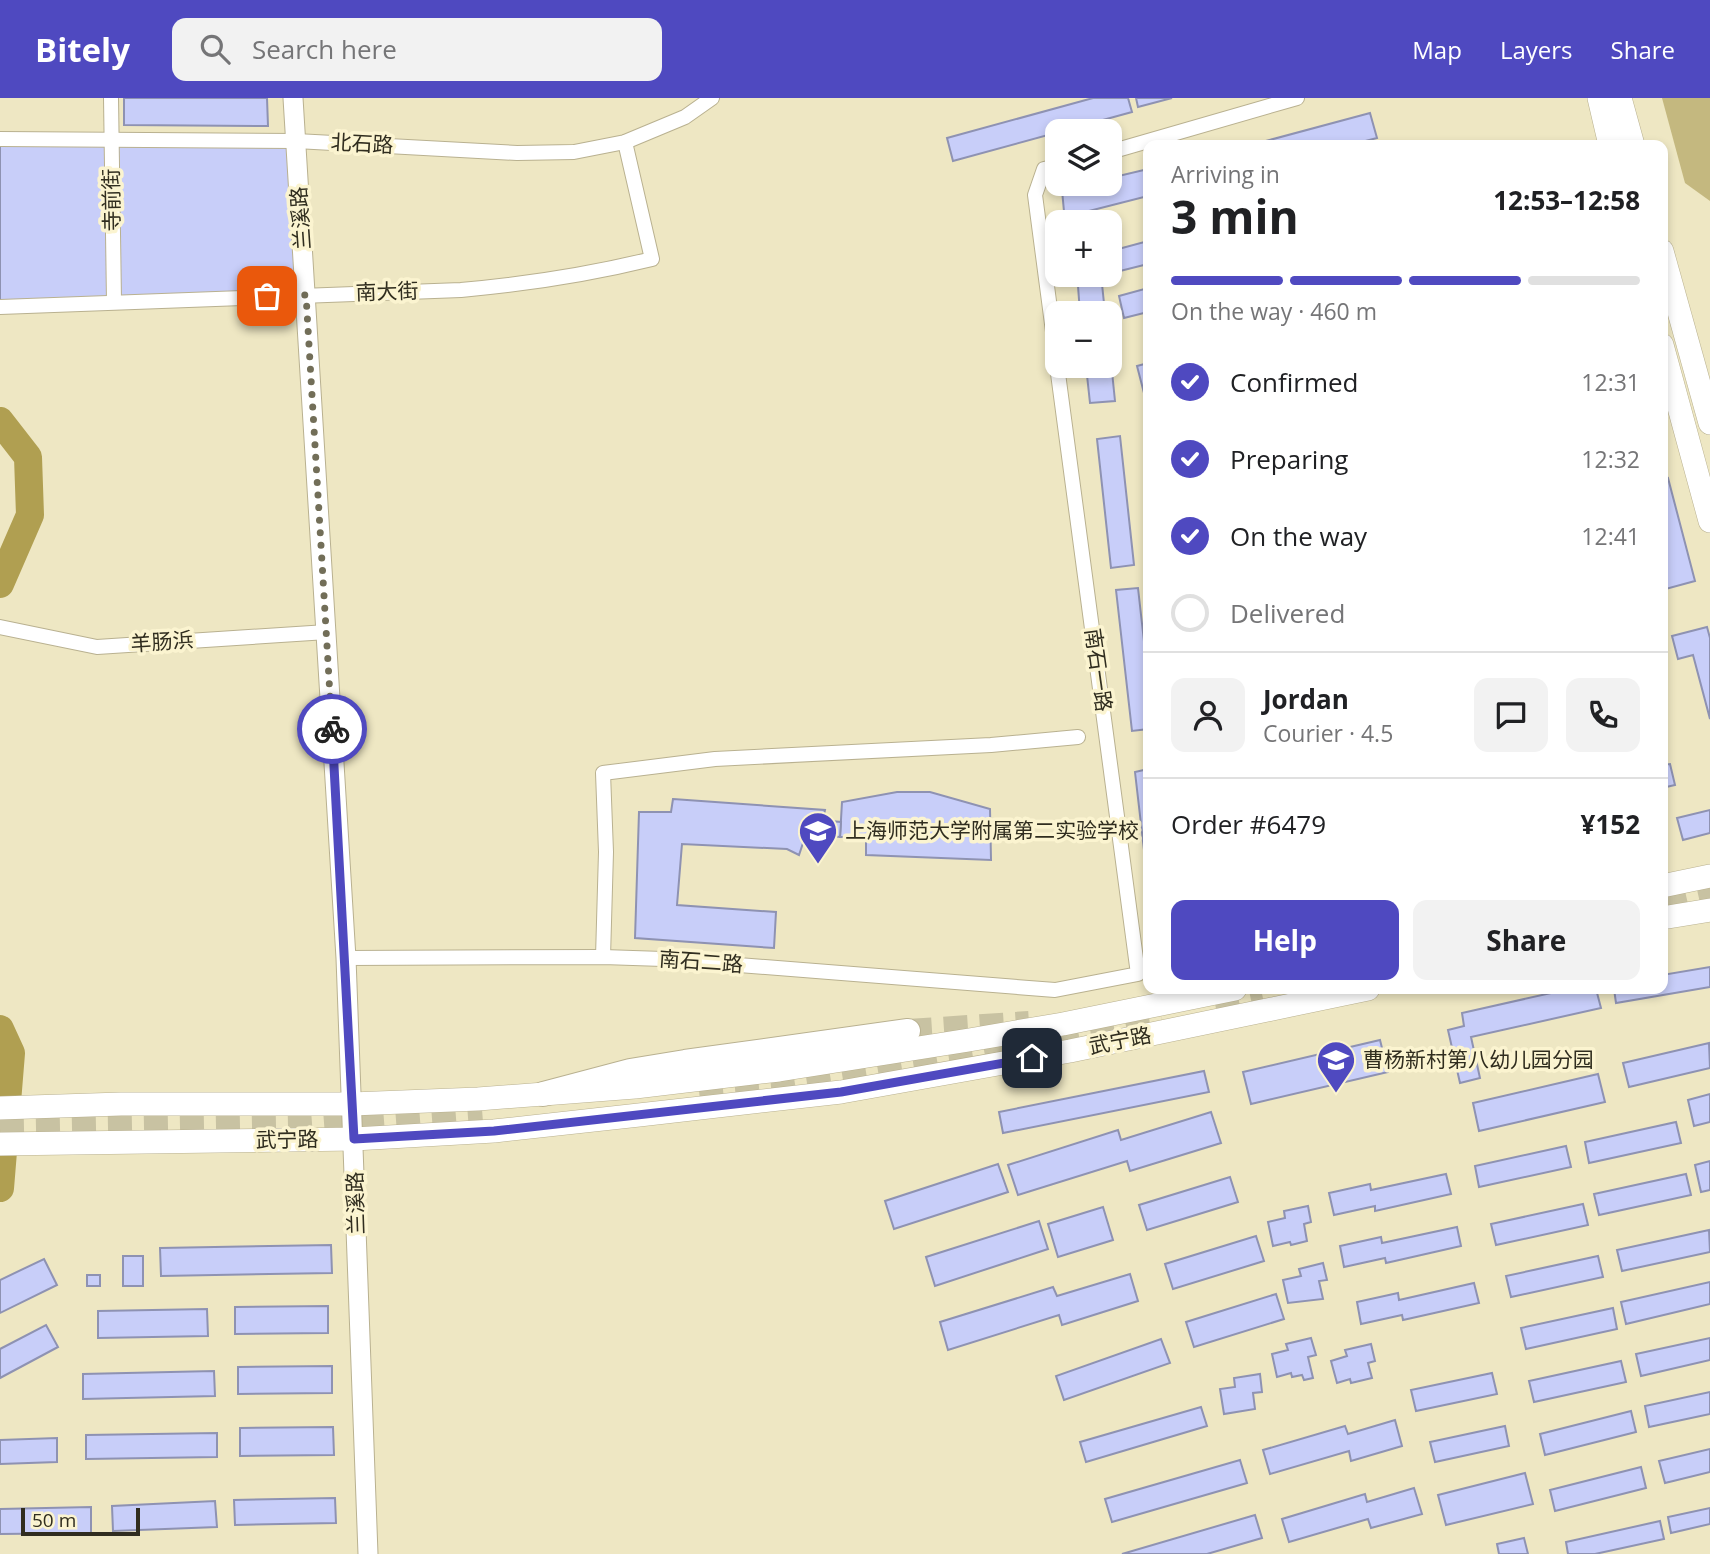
<!DOCTYPE html>
<html lang="en">
<head>
<meta charset="utf-8">
<style>
	body { margin:0; font-family:"Open Sans","Noto Sans SC",sans-serif; background:#f2f2f2; color:#202124; height:100vh; display:flex; flex-direction:column; font-size:26px; white-space:nowrap }
	* { box-sizing:border-box; margin:0 }
	p { font-size:23px; color:#757577 }
	.icon { flex:none; width:38px; height:38px; fill:none; stroke:currentColor; stroke-width:2; stroke-linecap:round; stroke-linejoin:round }
	.map { position:relative; flex:1; overflow:hidden }
	.drawer { position:absolute; left:1143px; top:42px; width:525px; height:854px; display:flex; flex-direction:column; background:#fff; border-radius:14px; box-shadow:0 4px 10px #0003 }
	.drawer>* { flex:none }
	.buttons { position:absolute; left:1045px; top:21px; display:grid; gap:14px }
	.buttons a { display:grid; place-items:center; width:77px; height:77px; border-radius:14px; background:#fff; box-shadow:0 4px 10px #0003; font-size:35px }
	.scale { position:absolute; left:21px; bottom:18px; width:119px; box-sizing:border-box; padding-left:7px; border:4px solid #302d1f; border-top:0; font-size:19px; line-height:24px; white-space:nowrap; color:#302d1f; -webkit-text-stroke:5px #fbf4d0; paint-order:stroke }
	.pin { position:absolute; display:grid; place-items:center; width:60px; height:60px; color:#fff; margin:-30px; border-radius:14px; box-shadow:0 4px 10px #0006 }
	.courier { position:absolute; display:grid; place-items:center; width:70px; height:70px; margin:-35px; border:5px solid #4f49c0; border-radius:50%; background:#fff; color:#222; box-shadow:0 2px 9px #0007 }
	.head em { font-style:normal; font-weight:700 }
	.head div { display:flex; flex-direction:column-reverse }
	.head { display:flex; align-items:center; justify-content:space-between; height:119px; padding:0 28px }
	h1 { font-size:46px; font-weight:700; line-height:52px }
	.bar { display:grid; grid-template-columns:repeat(4,1fr); gap:10px 7px; align-content:center; height:84px; padding:0 28px }
	.bar i { height:9px; border-radius:5px; background:#e0e0e0 }
	.bar .selected { background:#4f49c0 }
	.bar p { grid-column:span 4 }
	.line { display:flex; align-items:center; gap:18px; padding:0 28px; border-top:2px solid #e0e0e0 }
	.line div { flex:1 }
	.round { display:grid; place-items:center; flex:none; width:74px; height:74px; border-radius:14px; background:#f2f2f2 }
	ol { padding:0 28px; list-style:none }
	li { display:flex; align-items:center; gap:21px; height:77px }
	li p { margin-inline-start:auto }
	li .icon { padding:7px; border-radius:50%; background:#4f49c0; color:#fff; stroke-width:4 }
	li:last-child { color:#757577 }
	li i { width:38px; height:38px; border:4px solid #e0e0e0; border-radius:50% }
	.cta { display:flex; gap:14px; margin-top:auto; padding:14px 28px }
	.cta a { flex:1; height:80px; border-radius:14px; background:#4f49c0; color:#fff; font-size:28px; font-weight:700; line-height:80px; text-align:center }
	.cta a+a { background:#f2f2f2; color:#202124 }
	header { display:flex; align-items:center; gap:42px; box-sizing:border-box; height:98px; padding:0 35px; background:#4f49c0; color:#fff }
	header strong { font-size:33px }
	nav { display:flex; gap:38px; margin-inline-start:auto; font-size:24px }
	.search { width:490px; height:63px; background:#f2f2f2; display:flex; align-items:center; gap:18px; box-sizing:border-box; padding:0 24px; border-radius:14px; color:#757577; font-size:26px }
	.map>svg:first-child { display:block }
	.green { fill:#c4b87f }
	.lines { fill:none; stroke-linecap:round; stroke-linejoin:round }
	.river { stroke:#b09f51; stroke-width:28 }
	.building { fill:#c8cef9; stroke:#8e92b2; stroke-width:2 }
	.trunk-tunnel { stroke:#c8c2a2; stroke-width:24; stroke-dasharray:24 12; stroke-linecap:butt }
	.minor-casing { stroke:#b9b190; stroke-width:16 }
	.tertiary-casing { stroke:#b9b190; stroke-width:21 }
	.primary-casing { stroke:#b9b190; stroke-width:24 }
	.trunk-casing { stroke:#b9b190; stroke-width:26 }
	.minor { stroke:#fff; stroke-width:14 }
	.tertiary { stroke:#fff; stroke-width:19 }
	.primary { stroke:#fff; stroke-width:23 }
	.trunk { stroke:#fff; stroke-width:24 }
	.done { stroke:#726e58; stroke-width:7; stroke-dasharray:0 12.6 }
	.route { stroke:#4f49c0; stroke-width:9 }
	.labels { text-anchor:middle; stroke-width:7; stroke-linejoin:round; paint-order:stroke }
	.street-label { font-size:21px; fill:#302d1f; stroke:#fbf4d0 }
	.poi-label { font-size:21px; fill:#302d1f; stroke:#fbf4d0; text-anchor:start }
</style>
</head>
<body>
<header>
<strong>Bitely</strong>
<div class="search"><svg class="icon" aria-label="search" viewBox="0 0 24 24"><circle cx="10" cy="10" r="6"/><path d="M15 15l6 6"/></svg>Search here</div>
<nav><a>Map</a><a>Layers</a><a>Share</a></nav>
</header>
<div class="map">
<svg width="1710" height="1456" viewBox="0 0 1710 1456">
	<rect width="100%" height="100%" fill="#eee7c3"/>
	<path class="green" d="M1662 0H1710V103L1685 85Z"/>
	<g class="lines">
		<g class="river">
			<path d="M0 323 28 359 30 417 0 486"/>
			<path d="M0 931 11 955 0 1090"/>
		</g>
	</g>
	<g class="building">
		<path d="M124 0H267L268 28 124 27Z"/>
		<path d="M1093 0H1128L1132 14 953 63 947 40Z"/>
		<path d="M1136 0H1172L1138 9Z"/>
		<path d="M1370 15 1377 40 1350 47H1251Z"/>
		<path d="M0 41 112 42 114 203 0 209Z"/>
		<path d="M112 42 296 43 306 196 114 203Z"/>
		<path d="M1148 71V98L1085 114 1087 124H1065L1062 92 1088 86H1110V80Z"/>
		<path d="M1148 143V166L1116 174 1111 153Z"/>
		<path d="M1102 186 1105 215H1080L1078 188Z"/>
		<path d="M1148 190V214L1124 220 1119 198Z"/>
		<path d="M1110 254 1115 303 1090 305 1086 268H1110Z"/>
		<path d="M1148 265V294L1144 295 1137 268Z"/>
		<path d="M1120 338 1134 467 1111 470 1097 341Z"/>
		<path d="M1668 380 1695 483 1662 492V467L1666 466 1662 453V381Z"/>
		<path d="M1138 490 1148 579V631L1132 633 1116 492Z"/>
		<path d="M1707 529 1710 540V621L1693 557 1678 561 1672 538Z"/>
		<path d="M1670 666 1675 687 1662 690V667Z"/>
		<path d="M1148 671V778H1147L1135 674Z"/>
		<path d="M897 694H930L990 711 991 762 866 757V739H840L842 704Z"/>
		<path d="M673 701 825 712 823 722 807 721 806 736 799 757 787 751 682 746 677 807 776 814 774 850 635 840 639 714H671Z"/>
		<path d="M1710 712V735L1683 742 1677 720Z"/>
		<path d="M807 721 841 724 840 739 806 736Z"/>
		<path d="M1710 869V889L1616 905 1614 891H1662V877Z"/>
		<path d="M1569 891H1596L1601 910 1471 939 1480 980 1460 985 1448 932 1464 928 1462 915Z"/>
		<path d="M1380 942 1388 974 1251 1006 1243 974Z"/>
		<path d="M1709 945 1710 970 1629 989 1623 965Z"/>
		<path d="M1204 973 1209 994 1003 1035 999 1014Z"/>
		<path d="M1598 976 1605 1004 1479 1033 1473 1005Z"/>
		<path d="M1710 996V1024L1694 1028 1688 1002Z"/>
		<path d="M1211 1014 1221 1045 1130 1073 1127 1063 1018 1097 1008 1067 1118 1032 1121 1042Z"/>
		<path d="M1676 1024 1681 1045 1589 1065 1585 1044Z"/>
		<path d="M1566 1048 1571 1069 1479 1089 1475 1068Z"/>
		<path d="M1710 1063V1092L1701 1094 1695 1067Z"/>
		<path d="M998 1066 1008 1094 894 1131 885 1103Z"/>
		<path d="M1446 1076 1451 1096 1375 1113V1108L1334 1117 1329 1095 1370 1086 1371 1092Z"/>
		<path d="M1686 1076 1691 1097 1599 1117 1594 1096Z"/>
		<path d="M1230 1079 1238 1104 1147 1132 1139 1107Z"/>
		<path d="M1583 1106 1588 1127 1496 1147 1491 1126Z"/>
		<path d="M1308 1108 1311 1124 1304 1126 1307 1143 1291 1147 1290 1144 1273 1148 1268 1124 1285 1120 1284 1113Z"/>
		<path d="M1103 1109 1113 1142 1058 1159 1048 1126Z"/>
		<path d="M1039 1123 1048 1151 935 1188 926 1159Z"/>
		<path d="M1457 1129 1461 1148 1386 1165 1385 1160 1344 1169 1340 1148 1381 1139 1382 1145Z"/>
		<path d="M1709 1132 1710 1154 1622 1173 1617 1152Z"/>
		<path d="M1256 1138 1264 1163 1173 1191 1165 1166Z"/>
		<path d="M331 1147 332 1175 161 1178 160 1150Z"/>
		<rect x="123" y="1158" width="20" height="30"/>
		<path d="M1598 1158 1603 1179 1511 1199 1506 1178Z"/>
		<path d="M44 1161 57 1187 0 1215V1182Z"/>
		<path d="M1323 1165 1327 1182 1319 1183 1323 1201 1288 1205 1283 1182 1301 1178 1299 1171Z"/>
		<path d="M1130 1176 1138 1203 1062 1227 1059 1217 948 1252 940 1224 1053 1189 1057 1198Z"/>
		<rect x="87" y="1177" width="13" height="11"/>
		<path d="M1710 1184V1206L1626 1226 1621 1204Z"/>
		<path d="M1474 1185 1479 1205 1403 1222 1402 1217 1361 1226 1357 1204 1398 1195 1399 1202Z"/>
		<path d="M1276 1196 1284 1221 1194 1249 1186 1224Z"/>
		<path d="M328 1208V1235L235 1236V1209Z"/>
		<path d="M1613 1210 1617 1231 1526 1251 1521 1230Z"/>
		<path d="M207 1211 208 1238 98 1240V1213Z"/>
		<path d="M46 1227 58 1249 0 1280V1251Z"/>
		<path d="M1311 1240 1316 1257 1308 1259 1313 1280 1304 1282 1302 1277 1292 1279 1291 1275 1277 1279 1272 1256 1288 1252 1286 1246Z"/>
		<path d="M1710 1240V1262L1641 1278 1636 1256Z"/>
		<path d="M1161 1241 1170 1265 1064 1302 1056 1278Z"/>
		<path d="M1371 1246 1375 1263 1368 1265 1372 1280 1351 1285 1350 1281 1337 1285 1331 1263 1347 1258 1345 1252Z"/>
		<path d="M1621 1263 1626 1284 1534 1304 1529 1283Z"/>
		<path d="M332 1268V1295L238 1296V1269Z"/>
		<path d="M214 1273 215 1298 83 1301V1276Z"/>
		<path d="M1492 1275 1497 1296 1416 1313 1411 1292Z"/>
		<path d="M1260 1276 1262 1294 1253 1295 1255 1311 1224 1316 1220 1291 1235 1289 1234 1280Z"/>
		<path d="M1710 1294V1316L1649 1329 1645 1308Z"/>
		<path d="M1201 1309 1207 1328 1086 1364 1080 1344Z"/>
		<path d="M1631 1313 1636 1334 1545 1357 1540 1336Z"/>
		<path d="M1395 1322 1402 1348 1351 1363 1349 1353 1270 1376 1263 1352 1345 1328 1348 1336Z"/>
		<path d="M1505 1328 1509 1348 1435 1364 1430 1344Z"/>
		<path d="M333 1329 334 1357 240 1358V1330Z"/>
		<path d="M217 1335V1359L86 1361V1337Z"/>
		<path d="M57 1340V1364L0 1366V1342Z"/>
		<path d="M1710 1351V1374L1665 1385 1659 1363Z"/>
		<path d="M1240 1362 1247 1385 1112 1424 1105 1401Z"/>
		<path d="M1641 1369 1646 1390 1555 1413 1550 1392Z"/>
		<path d="M1525 1375 1533 1406 1446 1427 1438 1397Z"/>
		<path d="M1414 1390 1422 1416 1371 1430 1368 1421 1289 1444 1282 1421 1365 1396 1367 1404Z"/>
		<path d="M335 1400 336 1425 235 1427 234 1402Z"/>
		<path d="M215 1403 217 1429 113 1433 112 1408Z"/>
		<path d="M91 1409V1435L0 1436V1411Z"/>
		<path d="M1710 1410V1426L1671 1435 1668 1419Z"/>
		<path d="M1255 1417 1262 1440 1207 1456H1122Z"/>
		<path d="M1660 1423 1664 1441 1595 1456H1568L1566 1444Z"/>
		<path d="M1524 1440 1528 1456H1499L1497 1446Z"/>
	</g>
	<g class="lines">
		<g class="trunk-tunnel">
			<path d="M1662 800 1710 789"/>
			<path d="M1214 901 1261 891"/>
			<path d="M908 933 1029 925"/>
			<path d="M699 992 793 984 1162 924"/>
			<path d="M0 1031 296 1025 482 1011"/>
		</g>
		<g class="minor-casing">
			<g id="minor">
				<path d="M111 0 114 203"/>
				<path d="M0 41 296 43 517 55 574 54 625 44 685 19 712 0"/>
				<path d="M1110 54 1297 0"/>
				<path d="M1057 68 1044 71 1035 97 1057 264"/>
				<path d="M0 209 461 192C528 186 587 177 652 161L625 44"/>
				<path d="M0 529 97 549 327 534"/>
				<path d="M603 859 606 754 603 675 715 661 991 647 1078 639"/>
				<path d="M346 860 603 859 663 861 1055 892 1138 876 1057 268"/>
			</g>
		</g>
		<g class="tertiary-casing">
			<path id="tertiary" d="M293 0 346 860 368 1456"/>
		</g>
		<g class="primary-casing">
			<g id="primary">
				<path d="M1599 0 1610 47"/>
				<path d="M1620 0 1633 47"/>
				<path d="M1662 153 1710 325"/>
				<path d="M1662 247 1710 423"/>
				<path d="M1662 788 1710 778"/>
				<path d="M1662 820 1710 812"/>
				<path d="M0 1010 121 1006H352L478 1001 635 989 779 972 969 942 1063 926 1235 891"/>
				<path d="M0 1046 354 1041 494 1033 639 1017 841 994 1070 953 1368 891"/>
			</g>
		</g>
		<g class="trunk-casing">
			<path id="trunk" d="M543 996 630 973 685 964 908 933"/>
		</g>
		<use href="#minor" class="minor"/>
		<use href="#tertiary" class="tertiary"/>
		<use href="#primary" class="primary"/>
		<use href="#trunk" class="trunk"/>
	</g>
	<g class="lines">
		<path class="done" d="M267 198 306 197 332 631"/>
		<path class="route" d="M332 631 354 1041 494 1033 841 994 1032 960"/>
	</g>
	<defs>
		<g id="school-pin" transform="scale(2.0125)"><path d="M0 17L-7.5 6A9.5 9.5 0 1 1 7.5 6Z" fill="#4f49c0" stroke="#fbf4d0"/><path d="M0-5L7-2L0 1L-7-2ZM-4 1L0 2.5L4 1V4Q0 6-4 4Z" fill="#fff"/></g>
	</defs>
	<g fill-rule="evenodd">
		<use href="#school-pin" x="818" y="733"/>
		<use href="#school-pin" x="1336" y="962"/>
	</g>
	<g class="labels">
		<g class="street-label">
			<text transform="translate(362 46) rotate(3)" y="7">北石路</text>
			<text transform="translate(112 102) rotate(-91)" y="7">寺前街</text>
			<text transform="translate(301 120) rotate(-94)" y="7">兰溪路</text>
			<text transform="translate(387 194) rotate(-2)" y="7">南大街</text>
			<text transform="translate(162 544) rotate(-4)" y="7">羊肠浜</text>
			<text transform="translate(1098 572) rotate(82)" y="7">南石一路</text>
			<text transform="translate(701 864) rotate(4)" y="7">南石二路</text>
			<text transform="translate(1120 943) rotate(-11)" y="7">武宁路</text>
			<text transform="translate(287 1042) rotate(-1)" y="7">武宁路</text>
			<text transform="translate(356 1105) rotate(-92)" y="7">兰溪路</text>
		</g>
		<g class="poi-label">
			<text x="845" y="740">上海师范大学附属第二实验学校</text>
			<text x="1363" y="969">曹杨新村第八幼儿园分园</text>
		</g>
	</g>
</svg>
<div class="buttons">
<a><svg class="icon" aria-label="layers" viewBox="0 0 24 24"><path d="M12 4l9 5-9 5-9-5zM3 14l9 5 9-5"/></svg></a>
<a>+</a>
<a>−</a>
</div>
<div class="scale">50 m</div>
<div class="pin" style="left:267px;top:198px;background:#ea580c"><svg class="icon" aria-label="bag" viewBox="0 0 24 24"><path d="M5 8h14l-1 12H6zM9 8a3 3 0 0 1 6 0"/></svg></div>
<div class="pin" style="left:1032px;top:960px;background:#1f2937"><svg class="icon" aria-label="home" viewBox="0 0 24 24"><path d="M3 11l9-7 9 7M6 9v11h12V9"/></svg></div>
<div class="courier" style="left:332px;top:631px"><svg class="icon" aria-label="bike" viewBox="0 0 24 24"><circle cx="6" cy="16" r="4"/><circle cx="18" cy="16" r="4"/><path d="M6 16l4-8h5l3 8M10 8l3 8H6M13 5h3"/></svg></div>
<section class="drawer">
<div class="head"><div><h1>3 min</h1><p>Arriving in</p></div><em>12:53–12:58</em></div>
<div class="bar"><i class="selected"></i><i class="selected"></i><i class="selected"></i><i></i><p>On the way · 460 m</p></div>
<ol>
<li><svg class="icon" aria-label="check" viewBox="0 0 24 24"><path d="M5 12l5 5 9-10"/></svg>Confirmed<p>12:31</p></li>
<li><svg class="icon" aria-label="check" viewBox="0 0 24 24"><path d="M5 12l5 5 9-10"/></svg>Preparing<p>12:32</p></li>
<li><svg class="icon" aria-label="check" viewBox="0 0 24 24"><path d="M5 12l5 5 9-10"/></svg>On the way<p>12:41</p></li>
<li><i></i>Delivered</li>
</ol>
<div class="line" style="height:126px"><a class="round"><svg class="icon" aria-label="person" viewBox="0 0 24 24"><circle cx="12" cy="8" r="4"/><path d="M4 21q1-7 8-7t8 7"/></svg></a><div><b>Jordan</b><p>Courier · 4.5</p></div><a class="round"><svg class="icon" aria-label="chat" viewBox="0 0 24 24"><path d="M4 5h16v11H9l-5 4z"/></svg></a><a class="round"><svg class="icon" aria-label="phone" viewBox="0 0 24 24"><path d="M5 4h4l2 5-3 2q2 4 5 5l2-3 5 2v4C11 20 4 13 5 4z"/></svg></a></div>
<div class="line" style="height:91px"><div>Order #6479</div><b>¥152</b></div>
<div class="cta"><a>Help</a><a>Share</a></div>
</section>
</div>
</body>
</html>
